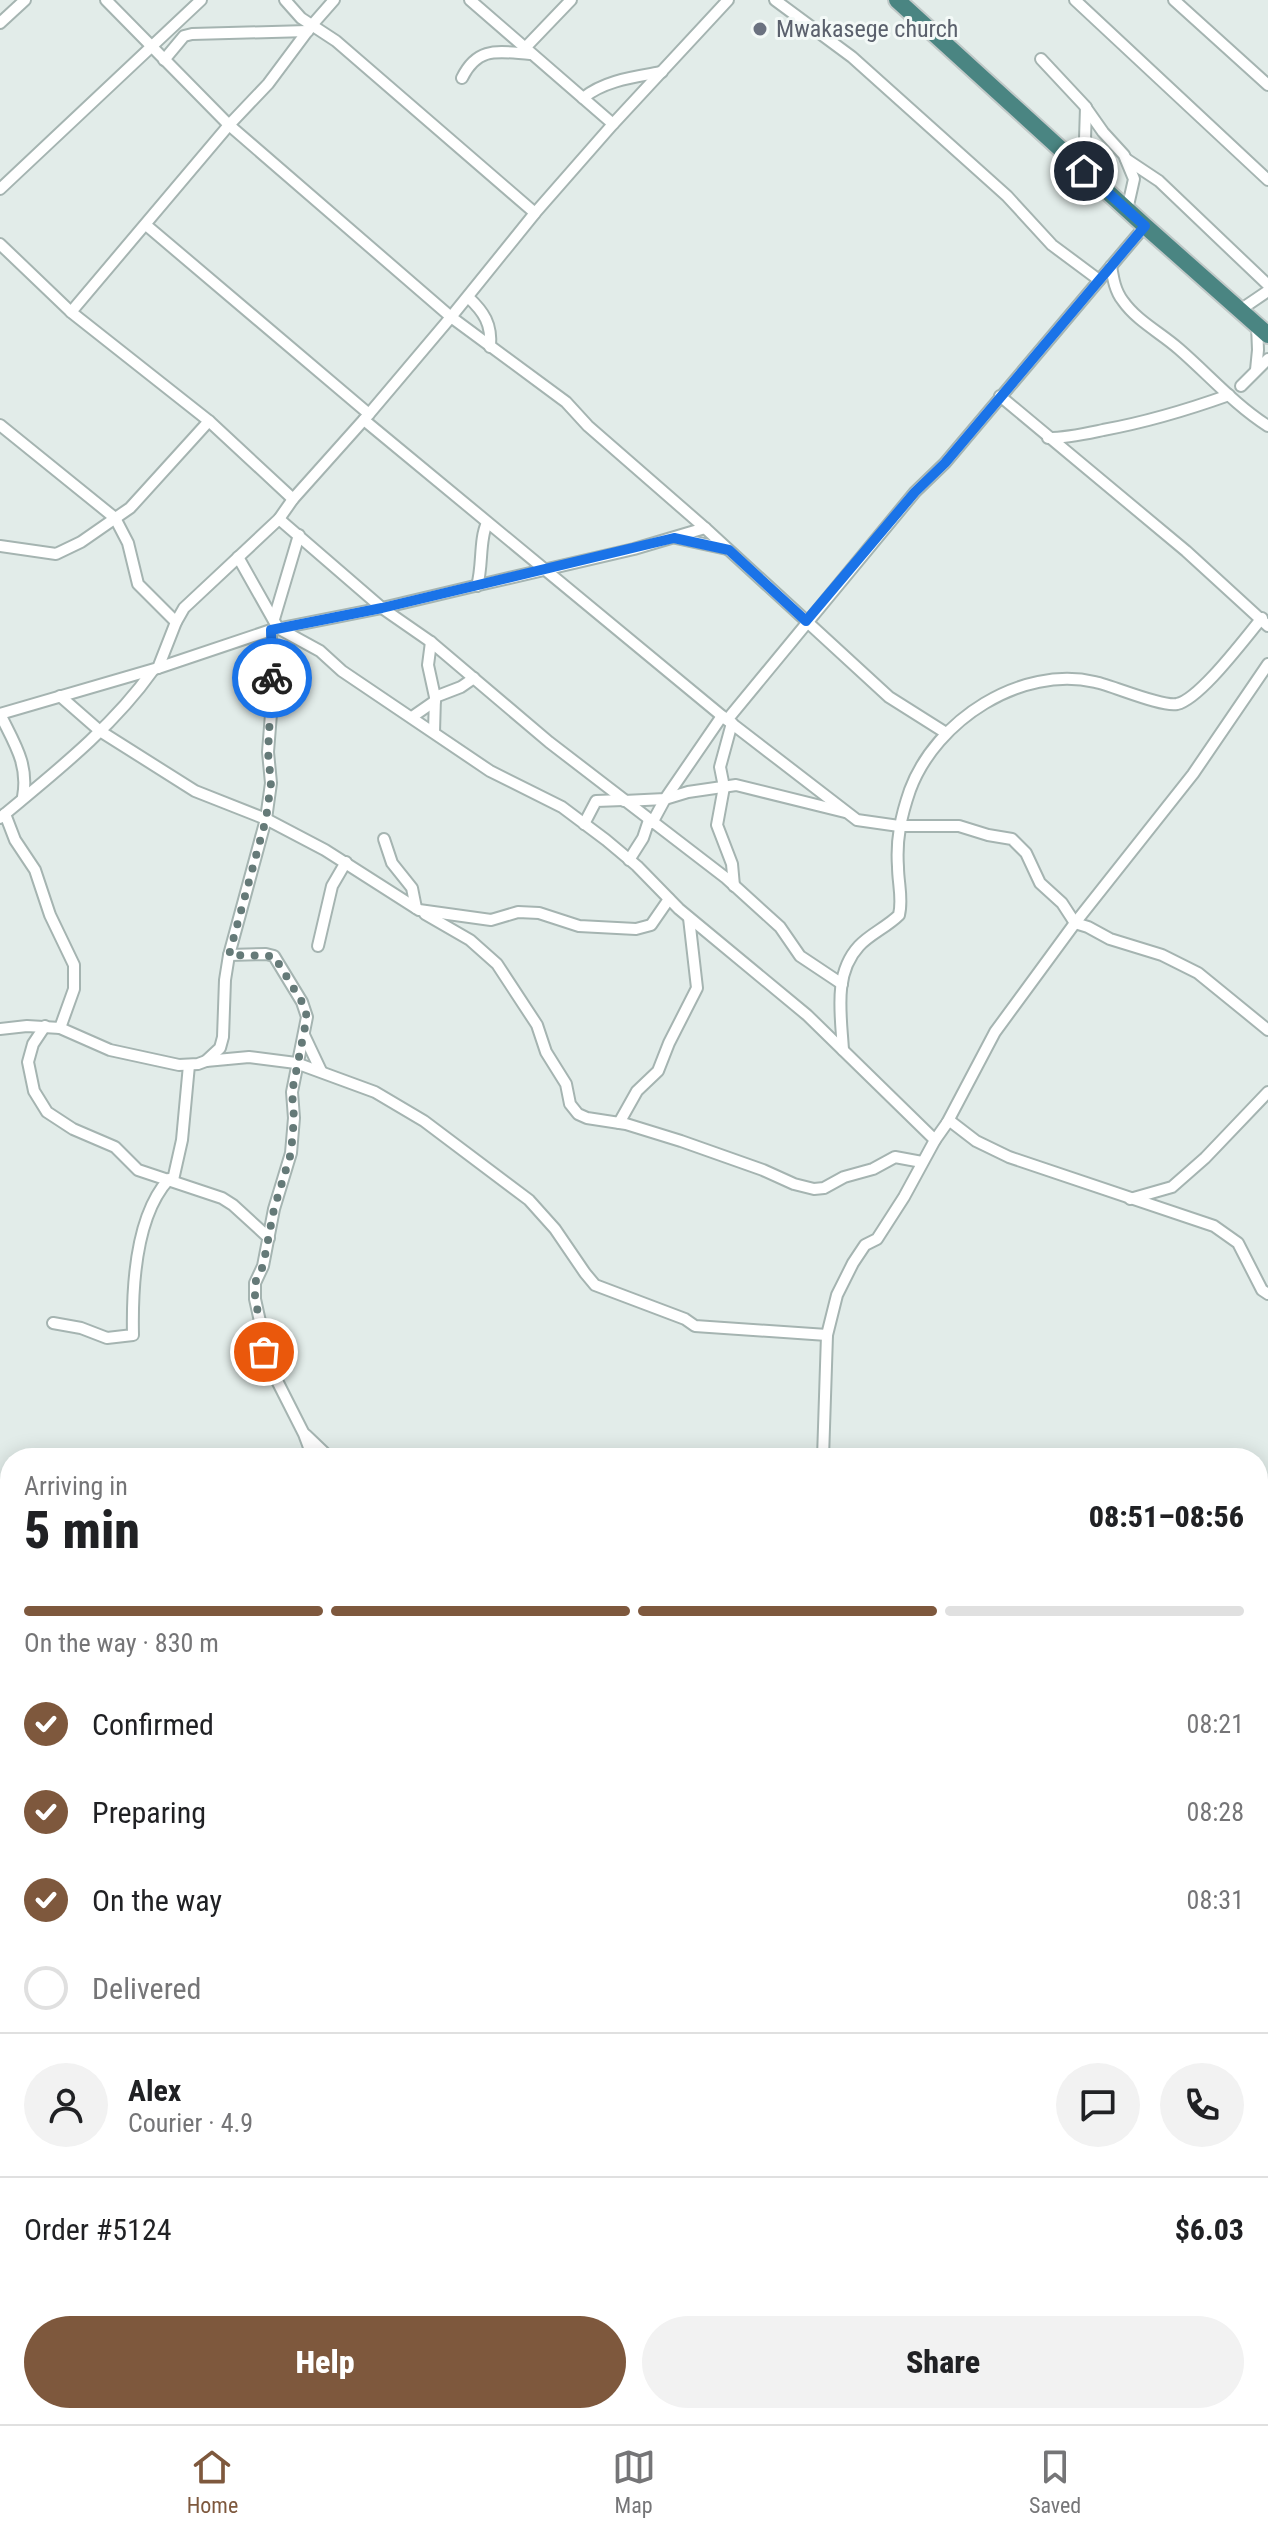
<!DOCTYPE html>
<html lang="en">
<head>
<meta charset="utf-8">
<style>
	body { margin:0; font-family:"Roboto Condensed",sans-serif; background:#f2f2f2; color:#202124; height:100vh; display:flex; flex-direction:column; font-size:30px; white-space:nowrap }
	* { box-sizing:border-box; margin:0 }
	p { font-size:26px; color:#757577 }
	.icon { flex:none; width:44px; height:44px; fill:none; stroke:currentColor; stroke-width:2; stroke-linecap:round; stroke-linejoin:round }
	.map { position:relative; flex:1; overflow:hidden }
	.sheet { position:absolute; left:0px; top:1448px; width:1268px; height:976px; display:flex; flex-direction:column; background:#fff; border-radius:32px 32px 0 0; box-shadow:0 4px 20px #0003 }
	.sheet>* { flex:none }
	.pin { position:absolute; display:grid; place-items:center; width:68px; height:68px; color:#fff; margin:-34px; border:4px solid #fff; border-radius:50%; box-shadow:0 2px 8px #0007 }
	.courier { position:absolute; display:grid; place-items:center; width:80px; height:80px; margin:-40px; border:6px solid #1a73e8; border-radius:50%; background:#fff; color:#222; box-shadow:0 2px 10px #0007 }
	.summary em { font-style:normal; font-weight:800 }
	.summary div { display:flex; flex-direction:column-reverse }
	.summary { display:flex; align-items:center; justify-content:space-between; height:136px; padding:0 24px }
	h1 { font-size:52px; font-weight:800; line-height:60px }
	.bar { display:grid; grid-template-columns:repeat(4,1fr); gap:12px 8px; align-content:center; height:96px; padding:0 24px }
	.bar i { height:10px; border-radius:6px; background:#e0e0e0 }
	.bar .on { background:#7e583d }
	.bar p { grid-column:span 4 }
	.line { display:flex; align-items:center; gap:20px; padding:0 24px; border-top:2px solid #e0e0e0 }
	.line div { flex:1 }
	.round { display:grid; place-items:center; flex:none; width:84px; height:84px; border-radius:42px; background:#f2f2f2 }
	ol { padding:0 24px; list-style:none }
	li { display:flex; align-items:center; gap:24px; height:88px }
	li p { margin-inline-start:auto }
	li .icon { padding:8px; border-radius:50%; background:#7e583d; color:#fff; stroke-width:4 }
	li:last-child { color:#757577 }
	li i { width:44px; height:44px; border:4px solid #e0e0e0; border-radius:50% }
	.button { display:flex; gap:16px; margin-top:auto; padding:16px 24px }
	.button a { flex:1; height:92px; border-radius:48px; background:#7e583d; color:#fff; font-size:32px; font-weight:800; line-height:92px; text-align:center }
	.button a+a { background:#f2f2f2; color:#202124 }
	.menu { display:flex; justify-content:space-around; align-items:center; height:112px; border-top:2px solid #e0e0e0; background:#fff; font-size:22px; color:#757577 }
	.menu a { display:grid; justify-items:center; gap:4px }
	.menu .on { color:#7e583d }
	.map>svg:first-child { display:block }
	.lines { fill:none; stroke-linecap:round; stroke-linejoin:round }
	.minor-casing { stroke:#a5b4b1; stroke-width:14 }
	.trunk-casing { stroke:#c1c9c8; stroke-width:20 }
	.minor { stroke:#fff; stroke-width:10 }
	.trunk { stroke:#4a8582; stroke-width:16 }
	.done { stroke:#657a78; stroke-width:8; stroke-dasharray:0 14.4 }
	.route { stroke:#1a73e8; stroke-width:10 }
	.worship-dot { fill:#6b7280; stroke:#f3f9f7; stroke-width:3 }
	.labels { text-anchor:middle; stroke-width:6; stroke-linejoin:round; paint-order:stroke }
	.worship-label { font-size:24px; fill:#5b616d; stroke:#f3f9f7; text-anchor:start }
</style>
</head>
<body>
<div class="map">
<svg width="1268" height="2424" viewBox="0 0 1268 2424">
	<rect width="100%" height="100%" fill="#e2ece9"/>
	<g class="lines">
		<g class="minor-casing">
			<g id="minor">
				<path d="M106 0 229 125 451 317 566 402 588 426 705 528 889 697 946 733"/>
				<path d="M285 0 301 18 336 41 535 213"/>
				<path d="M470 0 613 124"/>
				<path d="M775 0 852 57 1007 196 1052 245 1099 280"/>
				<path d="M1075 0 1268 180"/>
				<path d="M1174 0 1268 85"/>
				<path d="M0 23 25 0"/>
				<path d="M524 49 571 0"/>
				<path d="M1041 59 1084 105 1103 132 1124 155 1134 179 1127 210"/>
				<path d="M164 60 184 36 192 34 308 31"/>
				<path d="M462 78C478 45 500 52 530 54"/>
				<path d="M583 98C605 80 635 77 662 72"/>
				<path d="M1126 159 1159 181 1268 285"/>
				<path d="M1084 171 1086 107"/>
				<path d="M0 189 201 0"/>
				<path d="M146 225 369 414"/>
				<path d="M0 244 71 312 209 421 293 499"/>
				<path d="M1111 266C1113 278 1115 291 1123 301 1137 321 1161 333 1179 349 1209 375 1235 405 1268 426"/>
				<path d="M468 297C484 312 492 324 490 347"/>
				<path d="M1240 310 1268 291"/>
				<path d="M71 312 229 125 268 84 312 25 334 0"/>
				<path d="M1256 370 1258 350 1257 325"/>
				<path d="M1241 386 1268 359"/>
				<path d="M1000 396 1186 551 1268 626"/>
				<path d="M364 420 722 716 857 820 899 826H959L988 835 1012 839 1026 853 1040 883 1062 903 1075 923 1088 927 1110 939 1162 955 1198 973 1268 1030"/>
				<path d="M0 425 115 518 128 543 138 584 176 622"/>
				<path d="M1048 438C1067 438 1084 434 1103 430 1147 422 1187 410 1229 395"/>
				<path d="M279 519 382 608 431 642 549 742 726 878 780 927 800 956 842 984"/>
				<path d="M676 538 727 549"/>
				<path d="M0 546 56 554 81 542 130 508 209 421"/>
				<path d="M238 557 278 628 320 651 342 671 490 771 562 807 606 840 637 866 679 909 807 1015 935 1140"/>
				<path d="M477 586C483 566 479 540 487 523"/>
				<path d="M274 619 299 535"/>
				<path d="M431 642 428 665 435 697 434 732"/>
				<path d="M158 668 271 630 382 608 479 585 634 549 705 528"/>
				<path d="M60 696 100 731 195 791 266 819 325 850 419 910 491 920 518 912 539 913 579 926 636 929 651 925 669 899"/>
				<path d="M435 697 461 687 474 678"/>
				<path d="M0 714 158 668 176 622 184 608 279 519 293 499 369 414 451 317 535 213 613 124 728 0"/>
				<path d="M0 714C14 743 29 764 23 797"/>
				<path d="M412 717 435 701"/>
				<path d="M727 720 915 492 945 463 1145 226"/>
				<path d="M732 723 720 767 724 787 717 825 732 864 734 886"/>
				<path d="M624 801 665 799 688 792 736 785 845 812"/>
				<path d="M5 814 15 840 35 870 50 915 74 965V989L60 1028"/>
				<path d="M0 818C54 773 112 728 153 670"/>
				<path d="M652 823 665 799 722 716"/>
				<path d="M584 824 596 801 623 800"/>
				<path d="M384 839 392 863 412 888 416 908"/>
				<path d="M629 860 643 838 649 820"/>
				<path d="M425 914 470 940 497 964 537 1025 546 1052 566 1084 570 1104 578 1114 587 1118 626 1124 681 1141 763 1170 794 1184 814 1189 824 1188 844 1177 873 1169 895 1157 922 1162"/>
				<path d="M318 946 332 886 346 862"/>
				<path d="M229 955 266 954 274 956 302 1002 307 1017 292 1092 294 1118 291 1153 274 1209 263 1266 255 1283V1299L263 1335 265 1357 304 1434 313 1458"/>
				<path d="M45 1026 33 1044 28 1062 34 1091 47 1112 73 1129 115 1147 138 1170 222 1198 233 1205 269 1238"/>
				<path d="M0 1029 27 1026 60 1028 110 1050 179 1065 198 1064 206 1061 220 1048 223 1037 225 980 229 955 266 819 271 783 268 752 272 701 271 630"/>
				<path d="M304 1035 321 1071"/>
				<path d="M843 1050C841 1015 833 974 859 946 870 934 887 927 899 915 903 899 898 883 898 867 896 839 901 816 910 790 936 720 1021 665 1095 682 1114 686 1161 707 1177 704 1200 699 1245 638 1262 618"/>
				<path d="M206 1061 249 1057 296 1063 375 1092 424 1121 529 1200 555 1229 585 1273 595 1285 685 1319 695 1326 827 1335"/>
				<path d="M619 1123 637 1091 658 1071 669 1043 697 988 689 918"/>
				<path d="M947 1123 950 1121 976 1141 1009 1157 1214 1226 1238 1243 1262 1290 1268 1294"/>
				<path d="M173 1180 182 1140 189 1065"/>
				<path d="M1130 1199 1172 1187 1205 1158 1268 1092"/>
				<path d="M53 1323 81 1328 107 1338 133 1335C132 1288 135 1216 169 1179"/>
				<path d="M306 1435 330 1458"/>
				<path d="M823 1458 827 1335 837 1295 853 1263 865 1245 877 1239 904 1197 935 1140 947 1123 995 1032 1075 923 1193 774 1268 664"/>
				<path d="M0 1552 10 1556"/>
				<path d="M1258 1713 1268 1707"/>
				<path d="M0 1727 10 1674"/>
				<path d="M0 1773V1823"/>
				<path d="M1258 1838 1267 1850 1266 1859 1258 1872"/>
				<path d="M1258 1968 1268 1991"/>
				<path d="M0 1980 10 1999"/>
				<path d="M0 2044 10 2058"/>
				<path d="M1258 2060 1268 2069"/>
				<path d="M0 2250 10 2222"/>
				<path d="M1258 2264 1268 2229"/>
				<path d="M0 2299 10 2306"/>
				<path d="M1258 2351 1268 2352"/>
				<path d="M177 2414 184 2424"/>
				<path d="M533 2414 542 2424"/>
				<path d="M870 2414 875 2418 911 2424"/>
				<path d="M240 2424 241 2414"/>
				<path d="M704 2424 707 2414"/>
				<path d="M932 2424 935 2414"/>
				<path d="M1035 2424 1038 2414"/>
			</g>
		</g>
		<g class="trunk-casing">
			<path id="trunk" d="M897 0 1145 226 1268 335"/>
		</g>
		<use href="#minor" class="minor"/>
		<use href="#trunk" class="trunk"/>
	</g>
	<g class="lines">
		<path class="done" d="M264 1352 263 1335 255 1299V1283L263 1266 274 1209 291 1153 294 1118 292 1092 307 1017 302 1002 274 956 229 955 266 819 271 783 268 752 272 678"/>
		<path class="route" d="M272 678 271 630 382 608 674 538 729 550 806 621 915 492 945 463 1145 226 1084 171"/>
	</g>
	<circle class="worship-dot" cx="760" cy="29" r="8"/>
	<g class="labels">
		<g class="worship-label">
			<text x="776" y="37">Mwakasege church</text>
		</g>
	</g>
</svg>
<div class="pin" style="left:264px;top:1352px;background:#ea580c"><svg class="icon" aria-label="bag" viewBox="0 0 24 24"><path d="M5 8h14l-1 12H6zM9 8a3 3 0 0 1 6 0"/></svg></div>
<div class="pin" style="left:1084px;top:171px;background:#1f2937"><svg class="icon" aria-label="home" viewBox="0 0 24 24"><path d="M3 11l9-7 9 7M6 9v11h12V9"/></svg></div>
<div class="courier" style="left:272px;top:678px"><svg class="icon" aria-label="bike" viewBox="0 0 24 24"><circle cx="6" cy="16" r="4"/><circle cx="18" cy="16" r="4"/><path d="M6 16l4-8h5l3 8M10 8l3 8H6M13 5h3"/></svg></div>
<section class="sheet">
<div class="summary"><div><h1>5 min</h1><p>Arriving in</p></div><em>08:51–08:56</em></div>
<div class="bar"><i class="on"></i><i class="on"></i><i class="on"></i><i></i><p>On the way · 830 m</p></div>
<ol>
<li><svg class="icon" aria-label="check" viewBox="0 0 24 24"><path d="M5 12l5 5 9-10"/></svg>Confirmed<p>08:21</p></li>
<li><svg class="icon" aria-label="check" viewBox="0 0 24 24"><path d="M5 12l5 5 9-10"/></svg>Preparing<p>08:28</p></li>
<li><svg class="icon" aria-label="check" viewBox="0 0 24 24"><path d="M5 12l5 5 9-10"/></svg>On the way<p>08:31</p></li>
<li><i></i>Delivered</li>
</ol>
<div class="line" style="height:144px"><a class="round"><svg class="icon" aria-label="person" viewBox="0 0 24 24"><circle cx="12" cy="8" r="4"/><path d="M4 21q1-7 8-7t8 7"/></svg></a><div><b>Alex</b><p>Courier · 4.9</p></div><a class="round"><svg class="icon" aria-label="chat" viewBox="0 0 24 24"><path d="M4 5h16v11H9l-5 4z"/></svg></a><a class="round"><svg class="icon" aria-label="phone" viewBox="0 0 24 24"><path d="M5 4h4l2 5-3 2q2 4 5 5l2-3 5 2v4C11 20 4 13 5 4z"/></svg></a></div>
<div class="line" style="height:104px"><div>Order #5124</div><b>$6.03</b></div>
<div class="button"><a>Help</a><a>Share</a></div>
</section>
</div>
<nav class="menu">
<a class="on"><svg class="icon" aria-label="home" viewBox="0 0 24 24"><path d="M3 11l9-7 9 7M6 9v11h12V9"/></svg>Home</a>
<a><svg class="icon" aria-label="map" viewBox="0 0 24 24"><path d="M3 6l6-2 6 2 6-2v14l-6 2-6-2-6 2zM9 4v14M15 6v14"/></svg>Map</a>
<a><svg class="icon" aria-label="saved" viewBox="0 0 24 24"><path d="M7 4h10v16l-5-4-5 4z"/></svg>Saved</a>
</nav>
</body>
</html>
